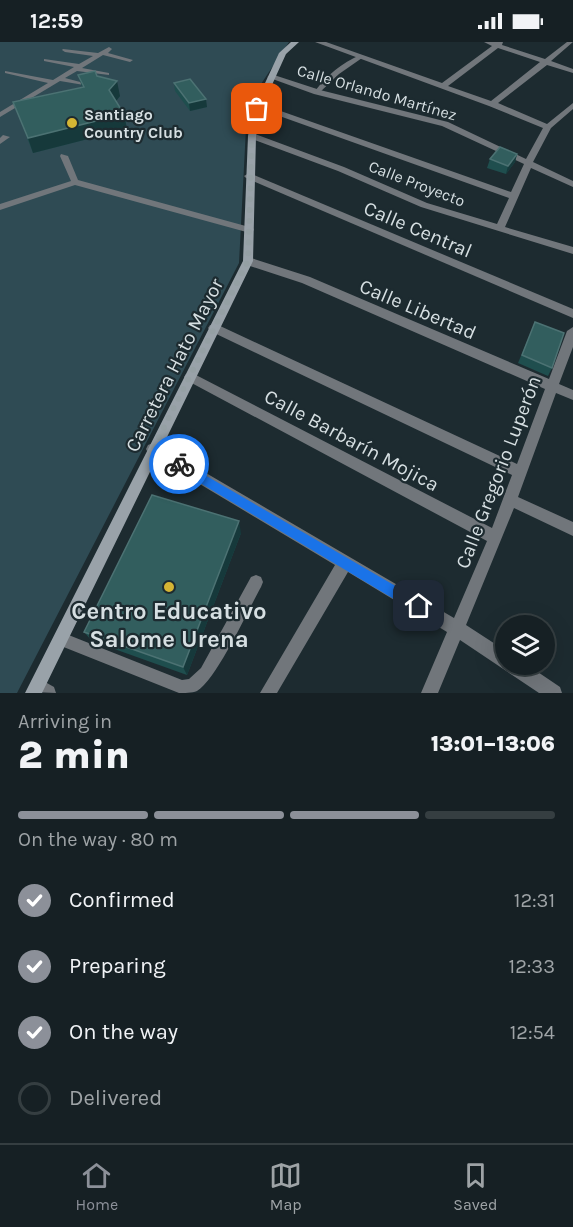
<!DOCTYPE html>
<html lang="en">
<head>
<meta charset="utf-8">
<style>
	body { margin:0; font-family:Karla,sans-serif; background:#232d31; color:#f1f3f6; height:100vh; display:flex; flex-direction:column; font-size:22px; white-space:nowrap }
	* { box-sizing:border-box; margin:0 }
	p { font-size:20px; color:#9ea3a6 }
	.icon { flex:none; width:33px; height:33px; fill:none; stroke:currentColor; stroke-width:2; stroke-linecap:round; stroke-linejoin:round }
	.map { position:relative; height:651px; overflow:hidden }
	.side { display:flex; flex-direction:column; background:#162024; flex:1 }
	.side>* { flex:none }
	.controls { position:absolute; left:495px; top:573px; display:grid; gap:12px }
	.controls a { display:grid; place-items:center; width:60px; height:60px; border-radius:50%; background:#162024; box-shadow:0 6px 24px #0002,0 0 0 2px #353e41; font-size:30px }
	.pin { position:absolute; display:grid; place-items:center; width:51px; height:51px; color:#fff; margin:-26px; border-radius:12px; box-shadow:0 3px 9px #0006 }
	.courier { position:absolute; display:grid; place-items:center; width:60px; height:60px; margin:-30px; border:4px solid #1a73e8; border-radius:50%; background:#fff; color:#222; box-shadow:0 2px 8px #0007 }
	.overview em { font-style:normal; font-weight:800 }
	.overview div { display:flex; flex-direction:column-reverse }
	.overview { display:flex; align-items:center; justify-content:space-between; height:102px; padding:0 18px }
	h1 { font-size:39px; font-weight:800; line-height:45px }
	.bar { display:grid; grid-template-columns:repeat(4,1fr); gap:9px 6px; align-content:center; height:72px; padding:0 18px }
	.bar i { height:8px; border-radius:4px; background:#353e41 }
	.bar .active { background:#8c9099 }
	.bar p { grid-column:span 4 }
	ol { padding:0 18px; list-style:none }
	li { display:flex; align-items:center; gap:18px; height:66px }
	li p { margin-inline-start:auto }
	li .icon { padding:6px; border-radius:50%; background:#8c9099; color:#fff; stroke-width:4 }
	li:last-child { color:#9ea3a6 }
	li i { width:33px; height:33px; border:3px solid #353e41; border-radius:50% }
	.status { display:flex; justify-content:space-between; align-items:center; height:42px; padding:0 30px; background:#162024; direction:ltr }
	.status svg { height:16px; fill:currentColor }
	.tabs { display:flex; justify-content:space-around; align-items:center; height:84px; border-top:2px solid #353e41; background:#162024; font-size:16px; color:#9ea3a6 }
	.tabs a { display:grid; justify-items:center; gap:3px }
	.tabs .active { color:#8c9099 }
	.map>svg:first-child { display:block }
	.green { fill:#2f4b54 }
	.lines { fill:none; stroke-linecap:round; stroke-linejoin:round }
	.lane { fill:#71767b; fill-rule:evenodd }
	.street { fill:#71767b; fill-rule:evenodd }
	.secondary { fill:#99a2a9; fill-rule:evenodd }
	.wall { fill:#1f4e4e }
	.shaded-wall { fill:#16393b }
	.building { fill:#325e5e; stroke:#4c7273; stroke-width:1.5 }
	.route { fill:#1a73e8 }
	.done { stroke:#95a0a4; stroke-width:6; stroke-dasharray:0 10.8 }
	.poi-dot { fill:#d5b534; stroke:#1d2b30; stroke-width:2 }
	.labels { text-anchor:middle; stroke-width:4.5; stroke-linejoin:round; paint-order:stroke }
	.far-street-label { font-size:16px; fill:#d6dfe2; stroke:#1d2b30 }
	.far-poi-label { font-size:16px; font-weight:bold; fill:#d6dfe2; stroke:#1d2b30; text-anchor:start }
	.street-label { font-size:20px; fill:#d6dfe2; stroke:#1d2b30 }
	.near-poi-label { font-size:24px; font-weight:bold; fill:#d6dfe2; stroke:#1d2b30 }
</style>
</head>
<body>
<div class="status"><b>12:59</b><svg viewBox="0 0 49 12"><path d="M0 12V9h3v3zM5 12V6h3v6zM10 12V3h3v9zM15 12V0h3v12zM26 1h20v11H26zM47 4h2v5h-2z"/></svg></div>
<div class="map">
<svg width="573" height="651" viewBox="0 0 573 651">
	<rect width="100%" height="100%" fill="#1d2b30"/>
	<path class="green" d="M0 0H289L255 51 246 86 239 221 17 651H0Z"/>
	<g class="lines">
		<g class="lane">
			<path d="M109 5 112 7 108 11 133 18 130 20 103 13 82 26 109 31V33L77 29 65 36 84 41V43L60 39 0 75V70L48 41 5 31V29L53 38 74 25 44 19V17L79 22 93 14 65 10 62 8 63 7 98 11Z"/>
			<path d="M360 13 362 14V16L339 32 319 51H315V49C327 33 342 21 360 13Z"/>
			<path d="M3 93 10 95 0 102V96Z"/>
			<path d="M61 112 68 114 78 138 253 186 254 188 250 191 75 143 0 168V162L71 139 60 114Z"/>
			<path d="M256 533 261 535 263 540 261 545C248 568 217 637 197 649 192 651 184 651 179 651L56 602 54 597 56 592 61 590 182 638 189 637 201 626 251 535Z"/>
		</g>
		<g class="street">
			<path d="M315 0H326L442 41 492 4 484 0H503L502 3 545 17 567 0H573L551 19 573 27V31L547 23 498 61 547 82 573 61V67L551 86 533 120 573 139V145L531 126 505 185 573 205V212L421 165 338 129 249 96V92H255L344 125 427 161 497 182 509 156 271 71 253 67 257 65 275 67 511 150 524 122 442 84 314 52 267 35 274 33 320 48 448 80 526 117 543 86 489 64ZM498 6 540 20 491 59 448 44Z"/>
			<path d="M249 131 573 267V276L246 136 244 134Z"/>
			<path d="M248 215 310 235 549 337 567 289 573 285V305L559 342 573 348V358L556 351 518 455 573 480V494L514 466 466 583 506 609V622H526L560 645 562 651H539L460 598 438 651H421L447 590 348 530 277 651H260L335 523 148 411 146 407 148 403 153 401 158 403 454 576 487 499 186 338 184 335 186 332H194L492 486 512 433 210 289 208 286 210 283H218L517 422 545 347 302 241 244 222 243 219Z"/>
			<path d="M38 636 54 645 56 651 32 650 30 644 32 638Z"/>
		</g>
		<path class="secondary" d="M291 0H299L286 12 261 67 256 94 253 219 42 651H25L243 219 248 94 253 67 279 11Z"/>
	</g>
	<g class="wall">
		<path d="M78 33 97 34 120 54 116 59 124 72 127 87 33 111 13 60 82 45Z"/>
		<path d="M174 41 207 65 190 69 175 49Z"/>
		<path d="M517 112 515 120 506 132 487 126 490 117Z"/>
		<path d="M535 280 552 326 548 334 518 321Z"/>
		<path d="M241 491 187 633 92 599 84 590Z"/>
	</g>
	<g class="shaded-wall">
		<path d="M117 39 120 54 113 63 109 48Z"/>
		<path d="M206 57 207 65 190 69 189 61Z"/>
		<path d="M124 72 127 87 33 111 28 96Z"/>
		<path d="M517 112 515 120 506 132 508 124Z"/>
		<path d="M239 479 241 491 187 633 183 625Z"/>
	</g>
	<g class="building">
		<path d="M95 29 97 34 117 39 109 48 124 72 28 96 13 60 84 45 78 33Z"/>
		<path d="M190 37 206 57 189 61 174 41Z"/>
		<path d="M500 105 517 112 508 124 490 117Z"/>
		<path d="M535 280 564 291 552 326 522 313Z"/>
		<path d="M152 453 239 479 183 625 84 590Z"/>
	</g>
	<path class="route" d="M179 418 423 560 425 564 423 569 419 571 414 569 175 426V419Z"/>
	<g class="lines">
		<path class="done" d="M179 422 153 407 248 219 252 94 257 67"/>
	</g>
	<g class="poi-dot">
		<circle cx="72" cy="81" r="6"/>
		<circle cx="169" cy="545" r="6"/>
	</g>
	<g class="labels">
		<g class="far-street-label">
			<text transform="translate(377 50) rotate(16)" y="6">Calle Orlando Martínez</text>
			<text transform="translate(417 141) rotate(21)" y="6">Calle Proyecto</text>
		</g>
		<g class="far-poi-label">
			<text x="84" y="78">Santiago<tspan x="84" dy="18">Country Club</tspan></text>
		</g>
		<g class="street-label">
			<text transform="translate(418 187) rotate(23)" y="7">Calle Central</text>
			<text transform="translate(418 267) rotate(23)" y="7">Calle Libertad</text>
			<text transform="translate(174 323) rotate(-63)" y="7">Carretera Hato Mayor</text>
			<text transform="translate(352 398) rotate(28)" y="7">Calle Barbarín Mojica</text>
			<text transform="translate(498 430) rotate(-69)" y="7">Calle Gregorio Luperón</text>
		</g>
		<g class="near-poi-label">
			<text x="169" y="577">Centro Educativo<tspan x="169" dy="28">Salome Urena</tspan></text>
		</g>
	</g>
</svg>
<div class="controls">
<a><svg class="icon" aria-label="layers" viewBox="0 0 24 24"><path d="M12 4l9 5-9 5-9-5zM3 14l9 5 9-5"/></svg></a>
</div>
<div class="pin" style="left:257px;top:67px;background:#ea580c"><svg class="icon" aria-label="bag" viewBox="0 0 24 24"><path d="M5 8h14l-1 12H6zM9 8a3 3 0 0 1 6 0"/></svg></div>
<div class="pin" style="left:419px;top:564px;background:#1f2937"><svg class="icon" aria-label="home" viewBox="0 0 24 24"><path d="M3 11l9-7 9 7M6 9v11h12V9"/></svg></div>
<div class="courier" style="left:179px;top:422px"><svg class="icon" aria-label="bike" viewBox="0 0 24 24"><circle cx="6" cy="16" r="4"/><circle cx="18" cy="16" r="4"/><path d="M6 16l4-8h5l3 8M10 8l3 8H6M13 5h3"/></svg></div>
</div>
<section class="side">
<div class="overview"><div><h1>2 min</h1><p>Arriving in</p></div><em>13:01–13:06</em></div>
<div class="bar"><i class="active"></i><i class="active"></i><i class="active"></i><i></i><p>On the way · 80 m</p></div>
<ol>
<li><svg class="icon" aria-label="check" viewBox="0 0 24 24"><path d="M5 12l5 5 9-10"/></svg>Confirmed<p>12:31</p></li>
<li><svg class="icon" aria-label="check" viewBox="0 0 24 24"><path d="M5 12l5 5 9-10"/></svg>Preparing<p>12:33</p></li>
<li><svg class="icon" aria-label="check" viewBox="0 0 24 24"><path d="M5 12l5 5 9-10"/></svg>On the way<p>12:54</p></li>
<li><i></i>Delivered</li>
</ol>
</section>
<nav class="tabs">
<a class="active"><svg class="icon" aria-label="home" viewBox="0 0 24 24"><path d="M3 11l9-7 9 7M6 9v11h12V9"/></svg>Home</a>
<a><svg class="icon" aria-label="map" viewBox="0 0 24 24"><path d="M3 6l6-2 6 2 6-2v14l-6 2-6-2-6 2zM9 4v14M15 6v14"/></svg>Map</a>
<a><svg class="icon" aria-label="saved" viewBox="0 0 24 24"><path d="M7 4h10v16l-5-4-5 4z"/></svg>Saved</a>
</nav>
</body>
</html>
